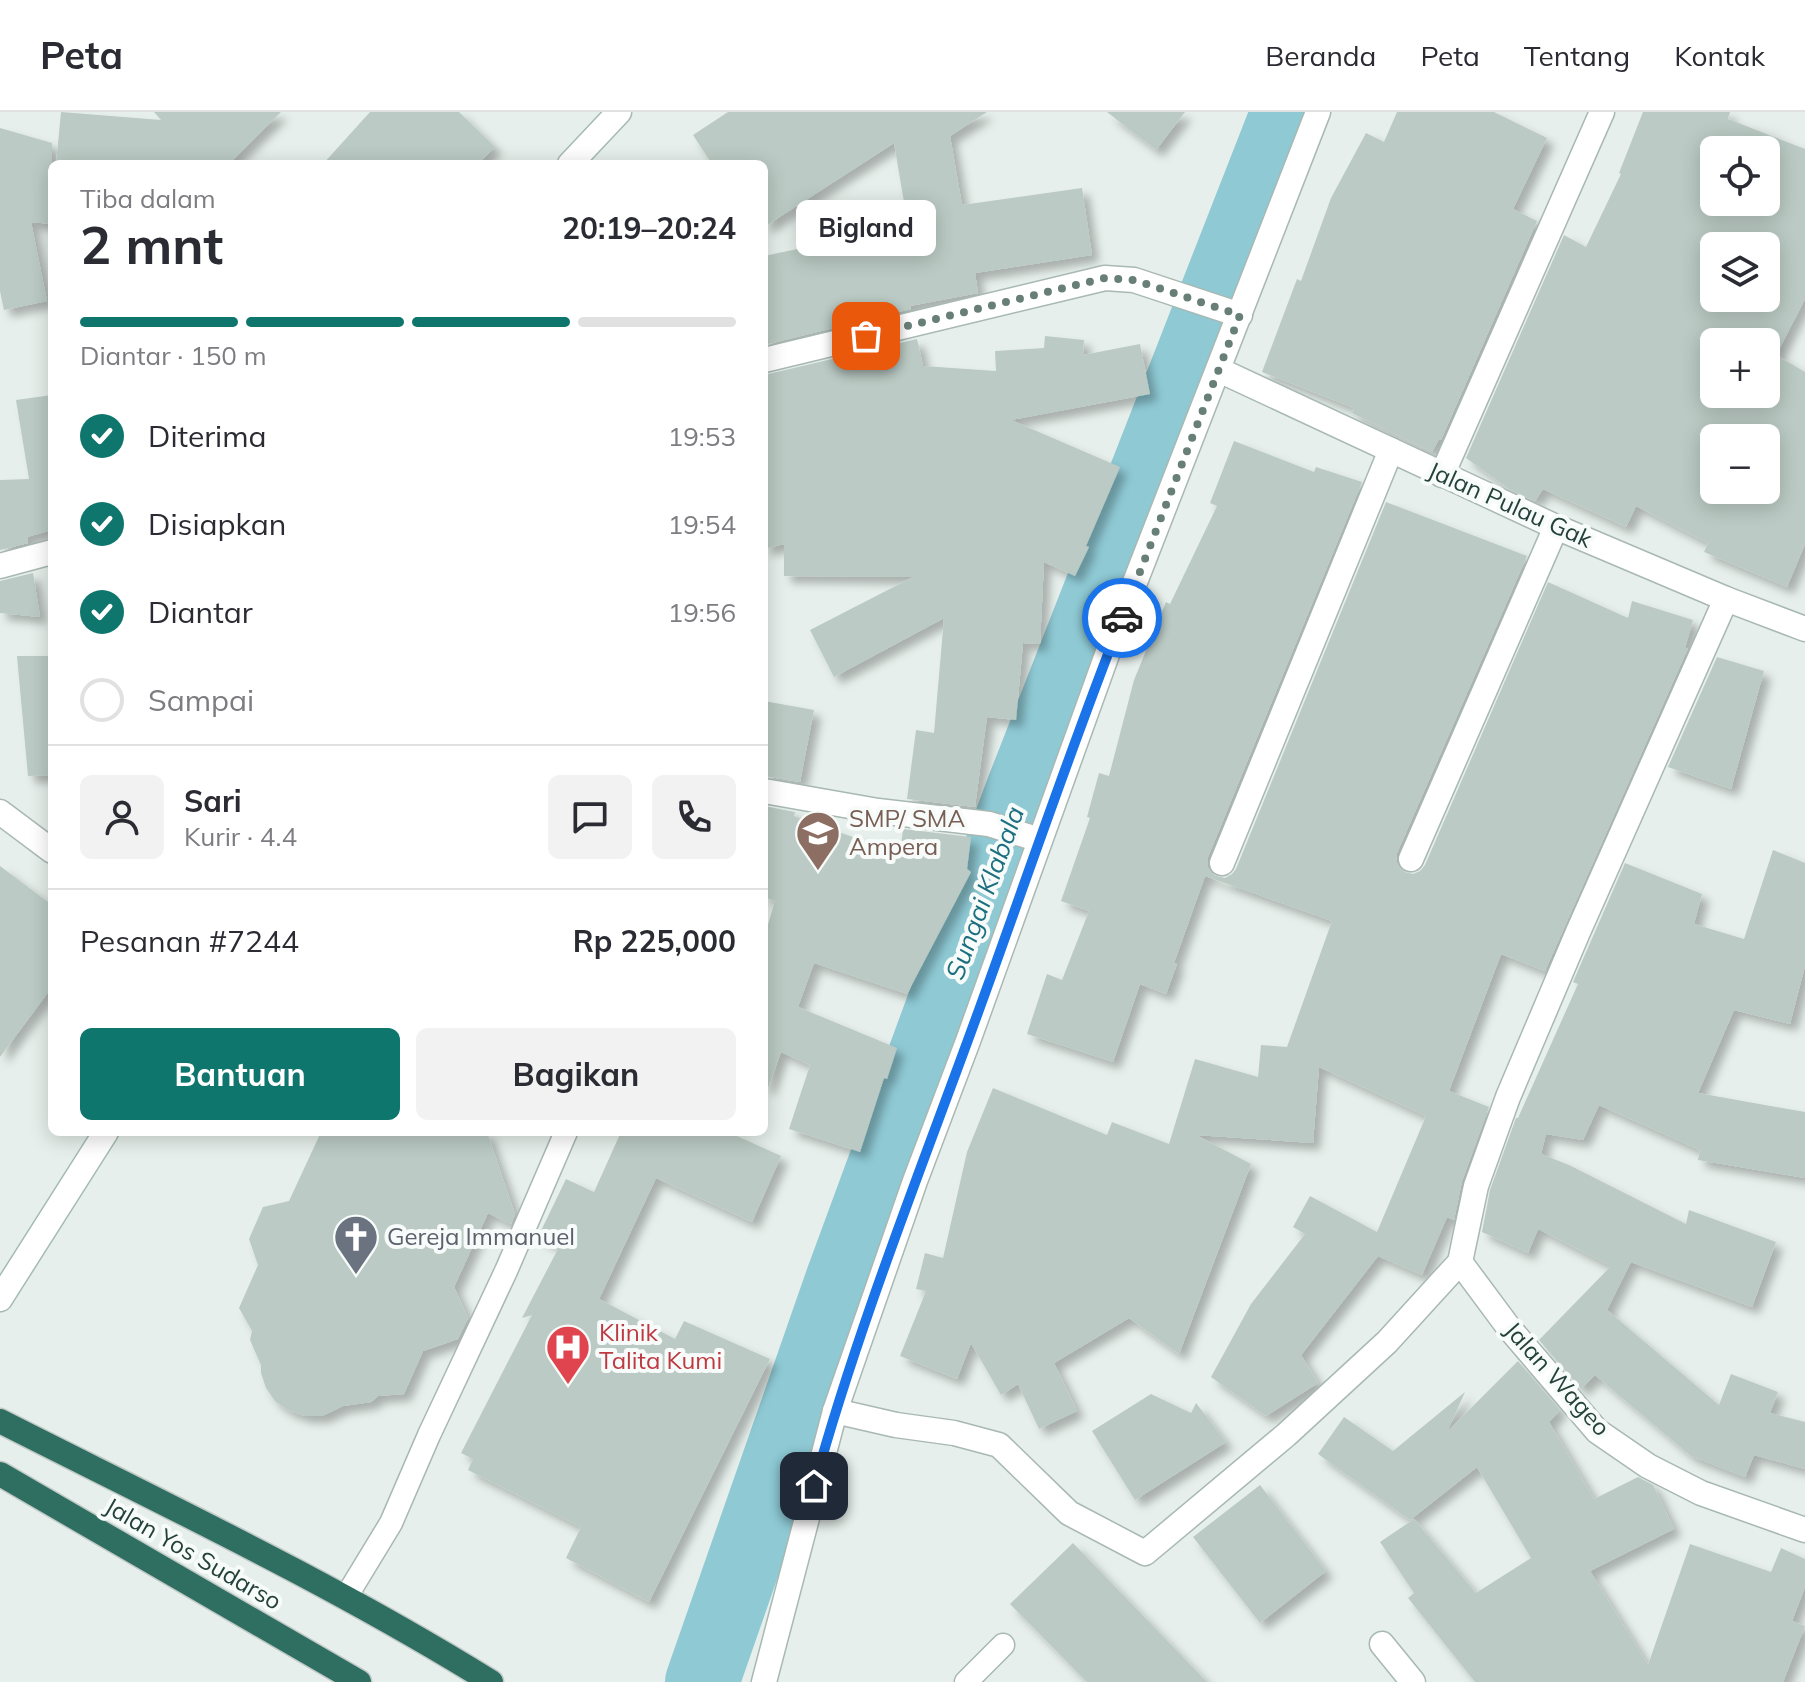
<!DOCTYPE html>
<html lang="id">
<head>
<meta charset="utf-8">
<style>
	body { margin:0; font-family:Mulish,sans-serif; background:#f2f2f3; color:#2b2b33; height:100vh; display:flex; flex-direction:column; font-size:30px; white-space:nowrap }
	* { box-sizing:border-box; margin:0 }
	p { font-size:26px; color:#7c7c81 }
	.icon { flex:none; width:44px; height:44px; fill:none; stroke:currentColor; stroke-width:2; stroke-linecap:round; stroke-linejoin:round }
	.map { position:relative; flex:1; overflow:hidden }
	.details { position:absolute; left:48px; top:48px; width:720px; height:976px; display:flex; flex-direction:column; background:#fff; border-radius:12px; box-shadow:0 4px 20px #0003 }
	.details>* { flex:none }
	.tools { position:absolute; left:1700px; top:24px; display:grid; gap:16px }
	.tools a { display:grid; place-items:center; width:80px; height:80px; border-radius:12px; background:#fff; box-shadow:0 4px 20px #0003; font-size:40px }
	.pin { position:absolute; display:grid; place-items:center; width:68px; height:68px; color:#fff; margin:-34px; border-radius:16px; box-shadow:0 4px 12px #0006 }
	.courier { position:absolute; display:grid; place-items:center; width:80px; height:80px; margin:-40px; border:6px solid #1a73e8; border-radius:50%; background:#fff; color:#222; box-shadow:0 2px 10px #0007 }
	.bubble { position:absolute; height:56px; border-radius:12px; background:#fff; box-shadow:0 4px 20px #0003; font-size:26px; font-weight:700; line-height:56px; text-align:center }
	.summary em { font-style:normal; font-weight:700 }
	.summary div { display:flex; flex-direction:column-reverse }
	.summary { display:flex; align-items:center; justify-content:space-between; height:136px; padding:0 32px }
	h1 { font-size:52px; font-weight:700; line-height:60px }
	.bar { display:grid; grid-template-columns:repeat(4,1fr); gap:12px 8px; align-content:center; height:96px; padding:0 32px }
	.bar i { height:10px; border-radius:6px; background:#e1e1e2 }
	.bar .current { background:#0f766e }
	.bar p { grid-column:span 4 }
	.line { display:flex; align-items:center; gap:20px; padding:0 32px; border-top:2px solid #e1e1e2 }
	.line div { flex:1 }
	.round { display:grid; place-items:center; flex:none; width:84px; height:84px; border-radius:12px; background:#f2f2f3 }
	ol { padding:0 32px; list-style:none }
	li { display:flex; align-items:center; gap:24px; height:88px }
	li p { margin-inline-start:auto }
	li .icon { padding:8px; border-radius:50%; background:#0f766e; color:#fff; stroke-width:4 }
	li:last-child { color:#7c7c81 }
	li i { width:44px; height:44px; border:4px solid #e1e1e2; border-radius:50% }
	.action { display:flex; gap:16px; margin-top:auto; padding:16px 32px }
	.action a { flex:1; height:92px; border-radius:12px; background:#0f766e; color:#fff; font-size:32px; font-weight:700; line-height:92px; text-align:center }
	.action a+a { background:#f2f2f3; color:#2b2b33 }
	header { display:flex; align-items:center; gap:48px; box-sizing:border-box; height:112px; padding:0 40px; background:#fff; border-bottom:2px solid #e1e1e2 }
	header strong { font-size:38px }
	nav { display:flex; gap:44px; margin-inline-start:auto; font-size:28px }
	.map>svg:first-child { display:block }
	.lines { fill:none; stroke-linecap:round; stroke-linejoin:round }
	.river { stroke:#8ec9d4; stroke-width:74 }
	.building { fill:#bbcac4; fill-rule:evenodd; filter:url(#shadow) }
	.lane-casing { stroke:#a8b8b2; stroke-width:25 }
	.street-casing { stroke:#a8b8b2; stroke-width:27 }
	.secondary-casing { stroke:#a4bbb3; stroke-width:27 }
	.highway-casing { stroke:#c2cac8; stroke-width:27 }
	.lane { stroke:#fff; stroke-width:22 }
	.street { stroke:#fff; stroke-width:24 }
	.secondary { stroke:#fff; stroke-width:24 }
	.highway { stroke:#2f6f62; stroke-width:24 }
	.done { stroke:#687f78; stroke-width:8; stroke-dasharray:0 14.4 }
	.route { stroke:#1a73e8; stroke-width:10 }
	.labels { text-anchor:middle; stroke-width:8; stroke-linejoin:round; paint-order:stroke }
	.street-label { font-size:24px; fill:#24423a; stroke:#f7fbf9 }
	.education-label { font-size:24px; fill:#785e54; stroke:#f7fbf9; text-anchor:start }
	.worship-label { font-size:24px; fill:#5b616d; stroke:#f7fbf9; text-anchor:start }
	.health-label { font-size:24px; fill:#be3a42; stroke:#f7fbf9; text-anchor:start }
	.water-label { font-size:26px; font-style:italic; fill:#1c6f80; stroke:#f7fbf9 }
</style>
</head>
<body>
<header>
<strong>Peta</strong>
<nav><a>Beranda</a><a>Peta</a><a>Tentang</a><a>Kontak</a></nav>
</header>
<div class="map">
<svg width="1805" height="1570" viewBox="0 0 1805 1570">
	<defs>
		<filter id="shadow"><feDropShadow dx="7" dy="7" stdDeviation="4" flood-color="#0004"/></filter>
	</defs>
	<rect width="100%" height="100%" fill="#e6efeb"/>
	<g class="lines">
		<path class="river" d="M702 1570 842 1169 1022 680 1288 0"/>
	</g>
	<g class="building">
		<path d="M61 0 161 8 154 0H281L229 52H56Z"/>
		<path d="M370 0H459L495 35 478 52H323Z"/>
		<path d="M728 0H987L950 24 962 93 1082 76 1092 143 975 161 978 181 910 194 911 197 764 233V144L908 114 894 31 764 115V52H712L693 23Z"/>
		<path d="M1107 0H1185L1156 38Z"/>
		<path d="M1397 0H1494L1547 26 1513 97 1537 109 1441 328 1439 327 1432 340 1352 301 1354 296 1262 260 1297 167 1301 169 1331 86 1366 21 1384 30Z"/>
		<path d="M1643 0H1730L1728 7 1805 37V187L1776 243 1805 260V432L1787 475 1704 440 1708 431 1636 394 1626 415 1543 377 1535 389 1509 377 1466 346 1564 123 1586 135 1621 62 1619 61ZM1714 38H1766V90H1714ZM1714 134H1766V186H1714ZM1714 230H1766V282H1714ZM1714 326H1766V378H1714Z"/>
		<path d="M0 16 52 31V112L31 110 47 189 4 198 0 179Z"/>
		<path d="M1045 224 1084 228 1083 243 1140 232 1150 282 1011 308 1120 355 1086 434 1089 435 1075 464 1044 450 1040 532 1023 531 1016 608 987 605 975 695 907 687 916 618 934 621 944 506 834 565 810 518 913 465 784 464V432L764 437V263L917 227 923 254 996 259 995 239 1044 236Z"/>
		<path d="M52 283V418L27 425 28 431 0 438V368L29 367 16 288Z"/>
		<path d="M1234 329 1314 360 1316 355 1362 370 1208 745 1207 754 1211 761 1216 764 1225 766 1232 762 1236 757 1386 390 1527 444 1397 741 1396 749 1399 755 1404 760 1413 762 1420 759 1425 753 1548 470 1628 506 1632 489 1693 508 1685 536H1688L1545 859 1501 842 1449 979 1489 995 1462 1069 1454 1108 1447 1105 1422 1163 1378 1144 1301 1243 1318 1271 1266 1304 1211 1265 1251 1192 1305 1122 1293 1115 1310 1084 1377 1120 1426 1004 1319 955 1313 1031 1196 1023 1251 1052 1179 1242 1129 1206 1054 1251 1077 1299 1039 1317 1018 1272 1001 1283 971 1231 957 1267 900 1244 926 1179 916 1177 925 1141 943 1146 967 1040 993 976 1107 1023 1112 1010 1169 1032 1195 947 1258 965 1261 933 1287 935 1332 809 1205 764 1174 851 1177 852 1166 882 1140 872 1113 950 1027 922 1047 862 1062 868 1089 799 1061 789 1090 706 1087 705 1099 661 1109 664 1134 568 1166 490 1170 492 1217 394 1210 391Z"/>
		<path d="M33 461 40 505 0 501V469Z"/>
		<path d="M17 544H52V663L28 664Z"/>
		<path d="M1717 545 1764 559 1731 677 1668 655Z"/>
		<path d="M764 589 814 598 800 670 764 664Z"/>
		<path d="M764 694 795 700 794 704 900 742 903 717 971 725 967 757 971 760 907 882 814 851 798 895 897 936 887 967 884 966 860 1040 789 1017 810 953 781 940 768 976 764 975V826L775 789 764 785Z"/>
		<path d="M1773 738 1805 751V854L1790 912 1734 898 1698 981 1805 1000V1066L1698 1048 1700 1038 1599 993 1583 1028 1546 1022 1541 1042 1569 1053 1686 1112 1689 1098 1776 1130 1752 1195 1631 1150 1607 1198 1719 1293 1731 1262 1778 1280 1770 1301 1805 1310V1357L1754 1343 1745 1365 1691 1344 1595 1263 1581 1277 1539 1228 1611 1154 1538 1117 1528 1141 1482 1120 1490 1078 1516 1006H1518L1578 872 1573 870 1625 751 1702 782 1694 812 1744 827Z"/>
		<path d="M0 754 52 793V875L0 945Z"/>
		<path d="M321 1020H487L515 1102 511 1112 488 1101 454 1175 468 1206 458 1227 423 1239 404 1282 378 1284 371 1290 343 1294 322 1304H305L288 1298 275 1289 266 1276 261 1261V1253L250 1228 252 1219 239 1196 258 1153 249 1127 263 1095 289 1089Z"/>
		<path d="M621 1020H728L781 1044 752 1110 656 1066 599 1187 675 1227 684 1209 770 1247 649 1490 566 1446 581 1415 468 1358 473 1347 461 1341 532 1203 522 1206 559 1135 538 1125 566 1067 594 1080Z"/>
		<path d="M1518 1249 1560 1298 1549 1310 1594 1387 1638 1365 1653 1373 1674 1417 1590 1459 1648 1553 1690 1432 1771 1460 1781 1436 1805 1447V1475L1792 1509 1805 1514 1783 1570H1475L1408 1486 1414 1481 1380 1430 1414 1407 1476 1481 1531 1446 1477 1355 1410 1408 1318 1342 1344 1305 1393 1339 1465 1280 1447 1320Z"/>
		<path d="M1151 1282 1191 1301 1196 1291 1226 1330 1135 1388 1092 1319Z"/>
		<path d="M1260 1373 1326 1459 1260 1511 1193 1425Z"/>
		<path d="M1073 1431 1207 1570H1087L1010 1492Z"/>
	</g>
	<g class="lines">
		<g class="lane-casing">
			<g id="lane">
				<path d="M346 1485 391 1411 429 1323 506 1159 566 1020"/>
				<path d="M966 1570 1003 1533"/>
			</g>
		</g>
		<g class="street-casing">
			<g id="street">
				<path d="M764 248 1105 166 1134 168 1240 203"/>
				<path d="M1219 258 1556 415 1726 487 1805 517"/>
				<path d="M1442 363 1602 0"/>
				<path d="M0 454 52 440"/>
				<path d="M764 679 878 699 989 712 1040 728"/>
				<path d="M0 700 52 739"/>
				<path d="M1411 747 1556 415"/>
				<path d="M1222 751 1391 338"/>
				<path d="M1460 1150 1509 1216 1597 1319 1648 1354 1701 1381 1805 1418"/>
				<path d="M835 1299 896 1313 954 1321 999 1333 1069 1401 1145 1441 1286 1323 1387 1230 1460 1150 1476 1074 1508 985 1578 820 1726 487"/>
				<path d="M1382 1532 1413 1570"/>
				<path d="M764 1570 835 1299 915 1069 968 929 1109 537 1318 0"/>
			</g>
		</g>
		<g class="secondary-casing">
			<g id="secondary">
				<path d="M570 52 619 0"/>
				<path d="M0 1187 106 1020"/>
			</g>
		</g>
		<g class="highway-casing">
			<g id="highway">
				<path d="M0 1309C166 1393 333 1472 491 1570"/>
				<path d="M0 1362 359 1570"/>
			</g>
		</g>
		<use href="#lane" class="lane"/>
		<use href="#street" class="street"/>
		<use href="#secondary" class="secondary"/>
		<use href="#highway" class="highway"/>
	</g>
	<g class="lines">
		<path class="done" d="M866 224 1105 166 1134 168 1240 203 1122 506"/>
		<path class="route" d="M814 1374C856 1222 914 1075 968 928 1020 787 1067 645 1122 506"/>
	</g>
	<defs>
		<g id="school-pin" transform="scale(2.3)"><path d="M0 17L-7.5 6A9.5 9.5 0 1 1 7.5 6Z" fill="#8d6e63" stroke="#f7fbf9"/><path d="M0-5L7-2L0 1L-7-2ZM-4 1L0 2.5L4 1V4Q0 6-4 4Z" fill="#fff"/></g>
		<g id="church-pin" transform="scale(2.3)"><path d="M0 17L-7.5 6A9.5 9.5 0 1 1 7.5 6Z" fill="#6b7280" stroke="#f7fbf9"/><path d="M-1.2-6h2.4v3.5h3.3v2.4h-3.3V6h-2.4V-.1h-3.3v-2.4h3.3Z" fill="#fff"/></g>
		<g id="hospital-pin" transform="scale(2.3)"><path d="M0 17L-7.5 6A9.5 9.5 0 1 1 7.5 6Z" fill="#e0444e" stroke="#f7fbf9"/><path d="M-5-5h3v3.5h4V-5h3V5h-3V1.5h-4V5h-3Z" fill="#fff"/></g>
	</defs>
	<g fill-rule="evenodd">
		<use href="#school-pin" x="818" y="721"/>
		<use href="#church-pin" x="356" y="1125"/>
		<use href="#hospital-pin" x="568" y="1235"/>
	</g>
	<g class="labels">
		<g class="street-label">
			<text transform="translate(1510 393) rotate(24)" y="8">Jalan Pulau Gak</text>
			<text transform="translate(1557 1267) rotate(48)" y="8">Jalan Wageo</text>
			<text transform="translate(193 1442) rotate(30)" y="8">Jalan Yos Sudarso</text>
		</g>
		<g class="education-label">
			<text x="849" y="715">SMP/ SMA<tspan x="849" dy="28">Ampera</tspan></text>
		</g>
		<g class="worship-label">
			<text x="387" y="1133">Gereja Immanuel</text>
		</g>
		<g class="health-label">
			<text x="599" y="1229">Klinik<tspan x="599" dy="28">Talita Kumi</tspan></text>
		</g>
		<g class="water-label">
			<text transform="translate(985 781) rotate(-70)" y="9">Sungai Klabala</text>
		</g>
	</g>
</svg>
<div class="tools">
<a><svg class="icon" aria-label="locate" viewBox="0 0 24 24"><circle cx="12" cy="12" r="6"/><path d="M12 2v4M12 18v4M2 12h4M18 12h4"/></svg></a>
<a><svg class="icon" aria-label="layers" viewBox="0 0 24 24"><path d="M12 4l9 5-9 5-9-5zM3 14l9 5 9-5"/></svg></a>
<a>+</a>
<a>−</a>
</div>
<div class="pin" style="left:866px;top:224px;background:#ea580c"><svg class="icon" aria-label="bag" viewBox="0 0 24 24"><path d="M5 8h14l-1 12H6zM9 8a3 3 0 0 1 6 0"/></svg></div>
<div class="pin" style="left:814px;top:1374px;background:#1f2937"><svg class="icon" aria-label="home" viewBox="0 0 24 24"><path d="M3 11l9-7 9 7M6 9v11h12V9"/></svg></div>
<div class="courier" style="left:1122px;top:506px"><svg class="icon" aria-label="car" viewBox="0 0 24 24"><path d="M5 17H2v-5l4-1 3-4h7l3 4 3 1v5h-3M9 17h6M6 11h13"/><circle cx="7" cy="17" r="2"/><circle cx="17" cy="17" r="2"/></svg></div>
<div class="bubble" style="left:796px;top:88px;width:140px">Bigland</div>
<section class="details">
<div class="summary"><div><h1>2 mnt</h1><p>Tiba dalam</p></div><em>20:19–20:24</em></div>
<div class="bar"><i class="current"></i><i class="current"></i><i class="current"></i><i></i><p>Diantar · 150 m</p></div>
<ol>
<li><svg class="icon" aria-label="check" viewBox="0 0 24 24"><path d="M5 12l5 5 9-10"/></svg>Diterima<p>19:53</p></li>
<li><svg class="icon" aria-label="check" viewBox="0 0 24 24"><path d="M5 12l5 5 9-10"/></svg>Disiapkan<p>19:54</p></li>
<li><svg class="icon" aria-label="check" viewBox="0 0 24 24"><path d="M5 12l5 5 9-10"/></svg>Diantar<p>19:56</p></li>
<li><i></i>Sampai</li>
</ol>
<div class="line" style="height:144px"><a class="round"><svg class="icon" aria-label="person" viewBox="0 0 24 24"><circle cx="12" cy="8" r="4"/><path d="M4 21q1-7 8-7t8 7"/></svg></a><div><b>Sari</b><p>Kurir · 4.4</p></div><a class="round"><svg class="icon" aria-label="chat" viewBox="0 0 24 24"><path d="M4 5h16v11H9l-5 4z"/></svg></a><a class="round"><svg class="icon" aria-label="phone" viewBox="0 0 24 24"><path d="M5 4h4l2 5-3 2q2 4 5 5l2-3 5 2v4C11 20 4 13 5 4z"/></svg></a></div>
<div class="line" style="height:104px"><div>Pesanan #7244</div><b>Rp 225,000</b></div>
<div class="action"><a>Bantuan</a><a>Bagikan</a></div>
</section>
</div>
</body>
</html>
